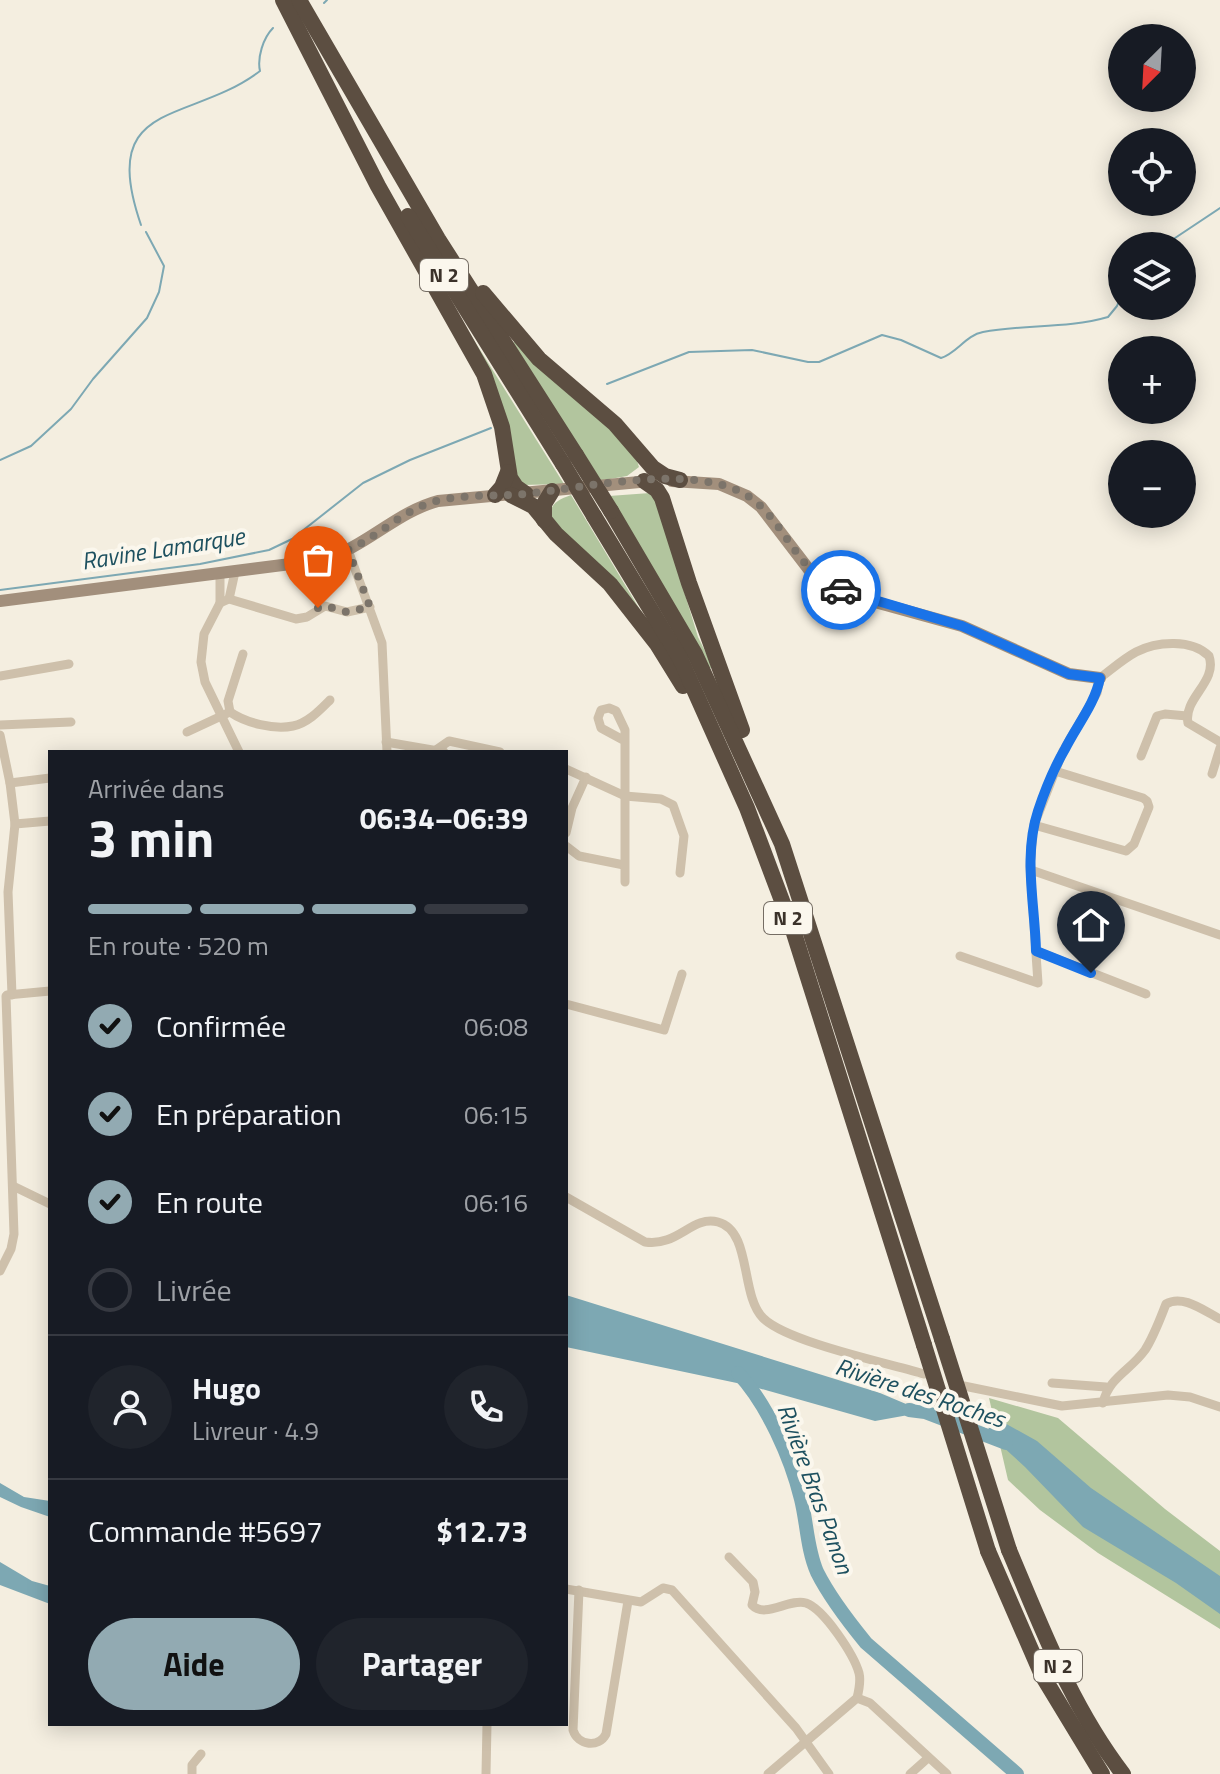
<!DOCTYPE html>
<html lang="fr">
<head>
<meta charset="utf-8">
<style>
	body { margin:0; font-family:"Titillium Web",sans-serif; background:#20242c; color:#f1f3f6; height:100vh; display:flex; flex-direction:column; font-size:30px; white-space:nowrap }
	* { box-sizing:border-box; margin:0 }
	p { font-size:26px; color:#9ea1a6 }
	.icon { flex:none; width:44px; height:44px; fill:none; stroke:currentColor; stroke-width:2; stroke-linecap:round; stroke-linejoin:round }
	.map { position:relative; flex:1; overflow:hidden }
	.details { position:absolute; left:48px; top:750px; width:520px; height:976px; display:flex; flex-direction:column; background:#171b24; border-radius:0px; box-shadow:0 4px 20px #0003 }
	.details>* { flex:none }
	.needle { width:52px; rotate:204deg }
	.fabs { position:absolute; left:1108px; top:24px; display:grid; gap:16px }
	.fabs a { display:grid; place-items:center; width:88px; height:88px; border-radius:50%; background:#171b24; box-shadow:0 4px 20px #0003; font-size:40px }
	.pin { position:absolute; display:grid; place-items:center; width:68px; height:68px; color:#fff; margin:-82px -34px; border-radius:50% 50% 50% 0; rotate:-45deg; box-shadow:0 0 8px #0007 }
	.pin .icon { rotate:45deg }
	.courier { position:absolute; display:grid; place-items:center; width:80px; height:80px; margin:-40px; border:6px solid #1a73e8; border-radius:50%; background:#fff; color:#222; box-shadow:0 2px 10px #0007 }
	.summary em { font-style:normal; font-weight:700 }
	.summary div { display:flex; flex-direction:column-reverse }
	.summary { display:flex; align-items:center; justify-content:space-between; height:136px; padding:0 40px }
	h1 { font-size:52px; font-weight:700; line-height:60px }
	.bar { display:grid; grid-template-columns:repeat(4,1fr); gap:12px 8px; align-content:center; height:96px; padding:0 40px }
	.bar i { height:10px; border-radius:6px; background:#363941 }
	.bar .active { background:#92aab2 }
	.bar p { grid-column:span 4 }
	.line { display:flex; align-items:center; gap:20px; padding:0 40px; border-top:2px solid #363941 }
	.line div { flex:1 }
	.round { display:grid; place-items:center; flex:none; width:84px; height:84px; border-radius:42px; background:#20242c }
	ol { padding:0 40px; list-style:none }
	li { display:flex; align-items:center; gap:24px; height:88px }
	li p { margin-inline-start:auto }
	li .icon { padding:8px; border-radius:50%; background:#92aab2; color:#111; stroke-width:4 }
	li:last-child { color:#9ea1a6 }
	li i { width:44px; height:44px; border:4px solid #363941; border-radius:50% }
	.cta { display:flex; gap:16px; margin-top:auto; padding:16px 40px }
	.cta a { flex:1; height:92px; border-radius:48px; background:#92aab2; color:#111; font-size:32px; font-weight:700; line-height:92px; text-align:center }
	.cta a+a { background:#20242c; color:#f1f3f6 }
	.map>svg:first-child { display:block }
	.green { fill:#b2c59e }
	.water { fill:#7da8b3 }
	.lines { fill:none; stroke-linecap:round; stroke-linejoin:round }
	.stream { stroke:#7da8b3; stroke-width:2 }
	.river { stroke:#7da8b3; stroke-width:14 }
	.street { stroke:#cec0ab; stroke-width:9 }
	.secondary { stroke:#a28f7c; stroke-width:12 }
	.highway { stroke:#5c4e41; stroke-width:16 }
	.highway-bridge { stroke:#5c4e41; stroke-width:16 }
	.done { stroke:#7c746a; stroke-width:8; stroke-dasharray:0 14.4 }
	.route { stroke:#1a73e8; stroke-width:10 }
	.labels { text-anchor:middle; stroke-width:8; stroke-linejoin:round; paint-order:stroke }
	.shield { fill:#fbf7ed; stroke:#756d64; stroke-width:2 }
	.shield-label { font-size:20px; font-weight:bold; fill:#3b322a }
	.water-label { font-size:24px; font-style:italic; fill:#1d505f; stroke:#fbf7ed }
</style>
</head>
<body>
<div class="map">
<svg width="1220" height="1774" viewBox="0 0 1220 1774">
	<rect width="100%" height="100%" fill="#f4eee0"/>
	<g class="green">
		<path d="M447 297 564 484 522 485 516 480Z"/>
		<path d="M515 341C530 356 545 372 560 386 579 404 635 443 639 467L627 476 599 481 513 343Z"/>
		<path d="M650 493 656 499 698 637 713 667 708 669 609 496Z"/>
		<path d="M571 495 648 623 551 520C548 505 557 500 571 495Z"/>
		<path d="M989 1398 1058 1418 1165 1509 1220 1551V1629L1098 1553 1040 1510 1008 1480Z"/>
	</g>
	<g class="water">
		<path d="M566 1295 880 1393 925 1412 875 1421 751 1386 566 1347Z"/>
		<path d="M985 1412 1037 1441 1091 1488 1220 1576V1614L1176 1583 1083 1527 1025 1467 990 1435Z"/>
		<path d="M0 1483 24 1497 50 1501V1517L21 1507 0 1497Z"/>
		<path d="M0 1562 32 1581 50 1586V1604L0 1585Z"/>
	</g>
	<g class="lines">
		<g class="stream">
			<path d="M324 3 327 0"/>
			<path d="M141 225C97 97 189 125 260 71 257 58 263 38 273 28"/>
			<path d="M1163 246 1220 208"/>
			<path d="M607 384 689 352 752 350 808 362H819L882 335 901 340 941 358C957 353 966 335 983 332 1024 324 1067 329 1108 317L1117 306 1122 293"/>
			<path d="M0 460 31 446 71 409 93 379 147 318 159 292 164 266 146 232"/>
			<path d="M0 590 200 564 269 550 292 539 363 483 410 460 491 428"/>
		</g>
		<g class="river">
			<path d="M738 1373C767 1404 791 1458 801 1499 807 1523 807 1549 817 1572 830 1598 848 1621 866 1643L1017 1774"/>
			<path d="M909 1410 925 1412 1006 1443"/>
		</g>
		<g class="street">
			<path d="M348 550 382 643 387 752"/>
			<path d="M220 574V603L204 634 201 662 205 682 239 752"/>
			<path d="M229 599 235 572"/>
			<path d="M220 603 229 599 296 619 307 617 325 606 347 612 370 607"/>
			<path d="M0 676 69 664"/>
			<path d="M230 712C246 723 274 730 293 726 308 723 320 710 330 700"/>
			<path d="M0 725 71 722"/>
			<path d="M187 732 230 712 228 701 243 654"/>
			<path d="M0 735 10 783 15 824 8 892 12 995"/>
			<path d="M386 742 444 752"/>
			<path d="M436 750 449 741 500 752"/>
			<path d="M1141 756 1157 716 1165 714 1187 716"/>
			<path d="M566 769 625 796 661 799 673 805 684 836 680 873"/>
			<path d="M1212 774 1220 748"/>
			<path d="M10 783 50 778"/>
			<path d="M15 824 50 821"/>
			<path d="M1034 825 1126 851 1134 844 1149 807 1147 801 1143 798 1055 771"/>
			<path d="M566 833 572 808 586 777"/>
			<path d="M566 846 579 856 624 865"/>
			<path d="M1031 870 1220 935"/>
			<path d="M625 882V730L616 711 609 708 601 710 598 718 601 728 625 741"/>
			<path d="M1036 951 1146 994"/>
			<path d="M960 956 1038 983 1030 866 1034 825 1063 751 1097 693 1100 678C1112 669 1123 659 1136 652 1157 641 1192 639 1209 656 1218 682 1183 698 1188 723L1220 742"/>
			<path d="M7 995 50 991"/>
			<path d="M566 1004 664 1030 682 974"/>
			<path d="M13 1186 50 1204"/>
			<path d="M566 1197 645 1242C678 1247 692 1215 718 1222 752 1231 740 1295 763 1318 787 1342 887 1363 924 1374"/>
			<path d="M0 1271 11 1249 14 1234 6 996"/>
			<path d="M1052 1383 1106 1387"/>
			<path d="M964 1386 1062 1406 1168 1395 1190 1397 1220 1407"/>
			<path d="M1103 1403C1109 1377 1130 1371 1145 1350 1154 1336 1160 1319 1166 1304 1183 1294 1204 1311 1220 1319"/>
			<path d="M729 1557 753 1582 755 1592 752 1605C765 1619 789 1598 806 1603 824 1609 854 1655 859 1673 861 1681 859 1690 857 1698"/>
			<path d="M566 1589 641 1602 663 1588 672 1590 796 1728 829 1774"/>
			<path d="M579 1590 573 1730C578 1746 599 1748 606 1734L628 1601"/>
			<path d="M857 1698 870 1703 947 1774"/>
			<path d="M192 1774V1765L201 1754"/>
			<path d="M486 1774 487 1724"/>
			<path d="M768 1774 857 1698"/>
			<path d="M910 1774 928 1758"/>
		</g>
		<g class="secondary">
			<path d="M672 481 719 484 747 496 761 507 810 571 834 588 864 599 962 626 1069 674 1100 678"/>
			<path d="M0 601 322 560C365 548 396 512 438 501L650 481"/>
		</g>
		<g class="highway">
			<path d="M283 0 378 186 484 374 502 427 510 478 516 487 526 494"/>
			<path d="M299 0 438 239 576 455"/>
			<path d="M408 216 563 464"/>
			<path d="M483 293 539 359 615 424 653 468 665 476 680 480"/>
			<path d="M644 481 657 490 662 498 689 583 742 730"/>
			<path d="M495 495 502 487 508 472"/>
			<path d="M511 495 533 506 556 534 610 584 657 644 683 686"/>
			<path d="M611 511 695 654 782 844 942 1339"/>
			<path d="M594 516 680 658 747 808 793 930 924 1345"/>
			<path d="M544 520V504L552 491"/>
			<path d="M1009 1550C1042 1628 1071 1706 1123 1774"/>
			<path d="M988 1551 1042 1675 1102 1774"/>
		</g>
		<g class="highway-bridge">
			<path d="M576 455 611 511"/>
			<path d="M563 464 594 516"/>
			<path d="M942 1339 1009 1550"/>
			<path d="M924 1345 988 1551"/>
		</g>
	</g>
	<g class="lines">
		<path class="done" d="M318 608 325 606 347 612 370 607 348 550C376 538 399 514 427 504 457 493 493 497 524 494 586 488 694 462 748 496 786 521 796 573 841 590"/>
		<path class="route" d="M841 590 962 626 1069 674 1100 678C1095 704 1077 725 1065 749 1054 768 1045 790 1038 811 1023 856 1035 905 1036 951L1091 973"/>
	</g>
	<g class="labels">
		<g class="shield">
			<rect x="420" y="259" width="48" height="32" rx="6"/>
			<rect x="764" y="902" width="48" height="32" rx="6"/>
			<rect x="1034" y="1650" width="48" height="32" rx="6"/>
		</g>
		<g class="shield-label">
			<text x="444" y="282">N 2</text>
			<text x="788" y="925">N 2</text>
			<text x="1058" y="1673">N 2</text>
		</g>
		<g class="water-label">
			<text transform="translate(163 549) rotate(-9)" y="8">Ravine Lamarque</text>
			<text transform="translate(920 1393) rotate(18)" y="8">Rivière des Roches</text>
			<text transform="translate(815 1489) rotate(70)" y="8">Rivière Bras Panon</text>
		</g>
	</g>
</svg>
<div class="fabs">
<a><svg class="needle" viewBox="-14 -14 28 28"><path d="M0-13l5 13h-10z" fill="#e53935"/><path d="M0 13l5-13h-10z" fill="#9ea1a6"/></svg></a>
<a><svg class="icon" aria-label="locate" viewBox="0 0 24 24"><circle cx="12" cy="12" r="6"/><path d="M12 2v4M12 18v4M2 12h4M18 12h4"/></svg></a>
<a><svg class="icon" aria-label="layers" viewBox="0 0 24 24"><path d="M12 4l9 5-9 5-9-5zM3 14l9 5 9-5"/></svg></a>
<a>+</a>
<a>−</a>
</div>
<div class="pin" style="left:318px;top:608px;background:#ea580c"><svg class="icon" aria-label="bag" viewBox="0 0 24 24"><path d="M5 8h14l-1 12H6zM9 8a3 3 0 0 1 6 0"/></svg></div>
<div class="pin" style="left:1091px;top:973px;background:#1f2937"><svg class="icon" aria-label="home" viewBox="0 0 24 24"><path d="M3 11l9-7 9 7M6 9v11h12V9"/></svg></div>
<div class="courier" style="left:841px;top:590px"><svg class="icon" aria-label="car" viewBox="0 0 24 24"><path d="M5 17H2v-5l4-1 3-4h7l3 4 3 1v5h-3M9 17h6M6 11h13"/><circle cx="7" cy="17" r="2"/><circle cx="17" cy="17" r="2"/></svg></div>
<section class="details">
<div class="summary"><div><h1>3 min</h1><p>Arrivée dans</p></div><em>06:34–06:39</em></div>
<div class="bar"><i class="active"></i><i class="active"></i><i class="active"></i><i></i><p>En route · 520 m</p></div>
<ol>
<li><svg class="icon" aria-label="check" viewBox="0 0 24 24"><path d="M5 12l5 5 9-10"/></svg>Confirmée<p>06:08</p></li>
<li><svg class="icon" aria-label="check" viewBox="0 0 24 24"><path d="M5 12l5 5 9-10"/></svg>En préparation<p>06:15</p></li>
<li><svg class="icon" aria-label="check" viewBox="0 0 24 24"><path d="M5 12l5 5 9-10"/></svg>En route<p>06:16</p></li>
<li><i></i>Livrée</li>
</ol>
<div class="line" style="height:144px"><a class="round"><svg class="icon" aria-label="person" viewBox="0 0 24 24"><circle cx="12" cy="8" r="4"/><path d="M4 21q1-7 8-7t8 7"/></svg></a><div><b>Hugo</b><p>Livreur · 4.9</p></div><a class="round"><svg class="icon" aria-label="phone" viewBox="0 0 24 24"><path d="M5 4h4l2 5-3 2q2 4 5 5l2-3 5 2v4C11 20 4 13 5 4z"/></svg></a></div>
<div class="line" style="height:104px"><div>Commande #5697</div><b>$12.73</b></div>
<div class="cta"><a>Aide</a><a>Partager</a></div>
</section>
</div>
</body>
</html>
